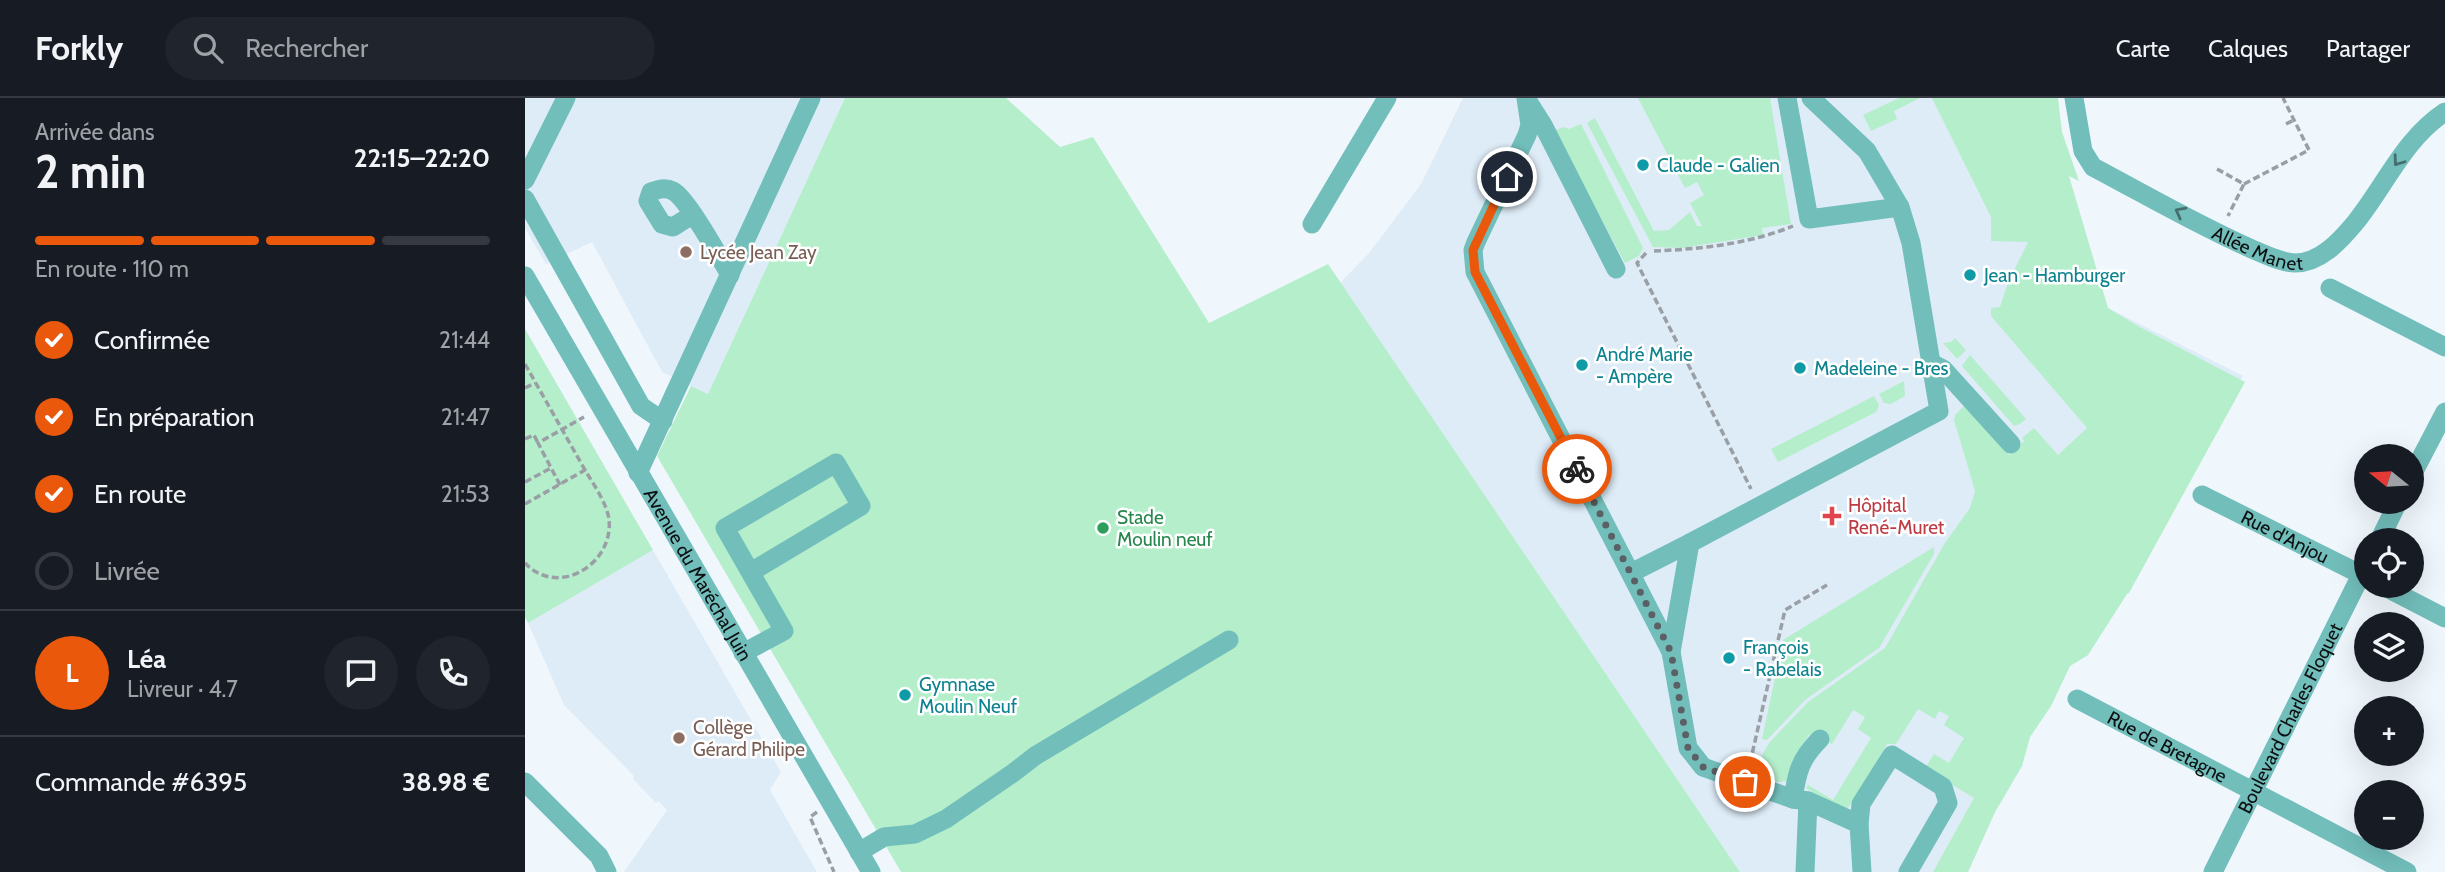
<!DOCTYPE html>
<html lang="fr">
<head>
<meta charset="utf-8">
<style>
	body { margin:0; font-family:Cabin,sans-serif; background:#20242c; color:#f1f3f6; height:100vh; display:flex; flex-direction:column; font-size:26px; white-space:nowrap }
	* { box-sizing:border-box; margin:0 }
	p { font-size:23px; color:#9ea1a6 }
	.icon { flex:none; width:38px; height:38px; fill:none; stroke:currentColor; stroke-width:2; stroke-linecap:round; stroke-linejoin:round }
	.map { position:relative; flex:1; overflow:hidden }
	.side { display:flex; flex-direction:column; background:#171b24; width:525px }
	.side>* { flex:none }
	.needle { width:46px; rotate:288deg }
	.controls { position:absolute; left:1829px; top:346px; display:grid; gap:14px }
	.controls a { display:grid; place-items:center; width:70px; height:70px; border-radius:50%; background:#171b24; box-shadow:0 7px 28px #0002; font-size:35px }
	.pin { position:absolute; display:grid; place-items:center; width:60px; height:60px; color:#fff; margin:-30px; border:4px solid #fff; border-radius:50%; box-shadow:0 2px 7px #0007 }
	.courier { position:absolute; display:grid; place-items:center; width:70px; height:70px; margin:-35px; border:5px solid #ea580c; border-radius:50%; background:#fff; color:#222; box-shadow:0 2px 9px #0007 }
	.headline em { font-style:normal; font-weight:800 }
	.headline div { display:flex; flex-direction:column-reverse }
	.headline { display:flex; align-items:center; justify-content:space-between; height:119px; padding:0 35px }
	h1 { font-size:46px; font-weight:800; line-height:52px }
	.bar { display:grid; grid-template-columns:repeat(4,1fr); gap:10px 7px; align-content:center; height:84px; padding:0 35px }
	.bar i { height:9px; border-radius:5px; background:#363941 }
	.bar .active { background:#ea580c }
	.bar p { grid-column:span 4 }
	.line { display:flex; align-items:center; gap:18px; padding:0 35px; border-top:2px solid #363941 }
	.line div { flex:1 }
	.round { display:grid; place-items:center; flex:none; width:74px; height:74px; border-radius:37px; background:#20242c }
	ol { padding:0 35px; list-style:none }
	li { display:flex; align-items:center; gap:21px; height:77px }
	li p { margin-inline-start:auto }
	li .icon { padding:7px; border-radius:50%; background:#ea580c; color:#fff; stroke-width:4 }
	li:last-child { color:#9ea1a6 }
	li i { width:38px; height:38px; border:4px solid #363941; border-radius:50% }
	header { display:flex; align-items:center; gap:42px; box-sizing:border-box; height:98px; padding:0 35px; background:#171b24; border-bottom:2px solid #363941 }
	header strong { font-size:33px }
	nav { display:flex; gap:38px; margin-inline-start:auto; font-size:24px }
	.search { width:490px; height:63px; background:#20242c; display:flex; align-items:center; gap:18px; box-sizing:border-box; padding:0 24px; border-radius:38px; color:#9ea1a6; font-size:26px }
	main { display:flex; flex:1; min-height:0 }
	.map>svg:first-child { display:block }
	.built { fill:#deecf7 }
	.green { fill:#b5eecb }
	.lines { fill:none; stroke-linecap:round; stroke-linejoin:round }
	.path { stroke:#999fa4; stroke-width:3.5; stroke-dasharray:7 3.5; stroke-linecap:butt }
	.minor { stroke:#72bebb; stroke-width:19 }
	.oneway { stroke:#446f6e }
	.done { stroke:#5b6064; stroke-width:7; stroke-dasharray:0 12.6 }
	.route { stroke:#ea580c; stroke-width:9 }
	.culture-dot { fill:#0f9aa8; stroke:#fff; stroke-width:2.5 }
	.education-dot { fill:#8d6e63; stroke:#fff; stroke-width:2.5 }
	.health-dot { fill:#e0444e; stroke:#fff; stroke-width:2.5 }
	.leisure-dot { fill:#2e9e5b; stroke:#fff; stroke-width:2.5 }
	.labels { text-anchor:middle; stroke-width:5; stroke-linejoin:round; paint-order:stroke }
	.culture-label { font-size:19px; fill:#0d838f; stroke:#fff; text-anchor:start }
	.street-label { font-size:19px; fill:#0c0f11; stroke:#fff }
	.education-label { font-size:19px; fill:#785e54; stroke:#fff; text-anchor:start }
	.health-label { font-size:19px; fill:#be3a42; stroke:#fff; text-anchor:start }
	.leisure-label { font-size:19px; fill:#27864d; stroke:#fff; text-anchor:start }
</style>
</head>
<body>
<header>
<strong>Forkly</strong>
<div class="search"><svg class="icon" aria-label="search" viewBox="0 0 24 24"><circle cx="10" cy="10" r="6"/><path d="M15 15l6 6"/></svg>Rechercher</div>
<nav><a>Carte</a><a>Calques</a><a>Partager</a></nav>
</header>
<main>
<section class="side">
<div class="headline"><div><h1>2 min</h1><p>Arrivée dans</p></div><em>22:15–22:20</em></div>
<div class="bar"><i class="active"></i><i class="active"></i><i class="active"></i><i></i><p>En route · 110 m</p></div>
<ol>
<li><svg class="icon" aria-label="check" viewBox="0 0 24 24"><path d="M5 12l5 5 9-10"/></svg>Confirmée<p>21:44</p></li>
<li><svg class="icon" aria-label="check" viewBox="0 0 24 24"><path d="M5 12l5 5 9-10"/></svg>En préparation<p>21:47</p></li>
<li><svg class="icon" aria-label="check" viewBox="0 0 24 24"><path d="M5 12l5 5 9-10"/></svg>En route<p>21:53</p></li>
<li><i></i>Livrée</li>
</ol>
<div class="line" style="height:126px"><b class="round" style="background:#ea580c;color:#fff">L</b><div><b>Léa</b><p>Livreur · 4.7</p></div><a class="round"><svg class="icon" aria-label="chat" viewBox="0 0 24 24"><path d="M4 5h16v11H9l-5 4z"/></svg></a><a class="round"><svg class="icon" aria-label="phone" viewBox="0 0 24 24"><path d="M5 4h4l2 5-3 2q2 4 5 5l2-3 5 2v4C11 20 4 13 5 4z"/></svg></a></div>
<div class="line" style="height:91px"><div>Commande #6395</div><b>38.98 €</b></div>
</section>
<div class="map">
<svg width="1920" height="774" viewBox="0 0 1920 774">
	<rect width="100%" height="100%" fill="#eff7fd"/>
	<g class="built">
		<path d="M0 0H320L183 296 137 274 67 144 21 166 0 130Z"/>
		<path d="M938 0H1520L1583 210 1718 278 1563 557 1545 568 1526 608 1505 639 1497 668 1470 714 1443 774H1215L815 185 844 155 896 86Z"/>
		<path d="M128 452 256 674 245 692 292 774H99L142 712 133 703 131 705 108 681 109 678 39 607 3 525Z"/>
	</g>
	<g class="green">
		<path d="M320 0H481L535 49 568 39 684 225 803 166 1215 774H376L132 358 166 288 183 296Z"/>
		<path d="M1113 0H1245L1266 126 1237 130 1238 137 1157 150 1128 149 1062 25 1070 20 1129 133 1144 132 1165 114 1172 128H1177L1165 105 1179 97 1172 84 1160 90Z"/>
		<path d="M1374 0H1395L1369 13 1372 21 1346 33 1338 17Z"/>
		<path d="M1407 0H1533L1537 34 1554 83 1544 78 1583 210 1613 228 1720 284 1604 495 1602 496 1563 557 1545 568 1526 608 1505 639 1497 668 1470 714 1443 774H1408L1449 700 1400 670 1409 656 1424 665 1439 640 1419 627 1424 618 1414 613 1410 621 1393 611 1371 646H1362C1355 659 1329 707 1320 712L1312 710 1281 690 1283 687 1308 702 1346 640 1333 631 1340 619 1328 612 1307 646 1284 637 1277 647 1263 683 1252 684 1231 680 1229 671 1244 645 1283 604 1360 550 1420 445 1445 410 1450 393 1448 386 1429 322 1430 317 1441 306 1484 357 1499 343 1497 340 1509 330 1533 357 1562 330 1466 218V210L1475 209 1483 185 1503 144 1466 143V119Z"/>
		<path d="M1056 26 1118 150 1114 158 1100 165 1029 33 1038 29 1044 31Z"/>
		<path d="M0 231 128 452 3 525 0 519Z"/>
		<path d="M1430 240 1441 252 1432 261 1418 245 1426 244Z"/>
		<path d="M1445 257 1501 321 1495 326 1489 328 1437 268Z"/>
		<path d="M1379 283 1380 298 1366 306 1359 305 1354 296Z"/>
		<path d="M1349 298 1354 307 1351 314 1253 364 1246 351Z"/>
		<path d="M1409 449V456L1354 550 1280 602 1242 642 1237 641 1258 542Z"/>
	</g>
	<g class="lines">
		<g class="path">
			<path d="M1761 26 1769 22"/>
			<path d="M1692 71 1719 86 1703 118"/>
			<path d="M1719 86 1784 52 1758 0"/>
			<path d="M1129 153C1176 151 1224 146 1268 128"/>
			<path d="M1121 155 1112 165 1226 391"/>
			<path d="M0 266 60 372"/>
			<path d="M0 290 10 285"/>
			<path d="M0 341 9 337 13 345"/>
			<path d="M0 384 26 370"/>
			<path d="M35 387 13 345 59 319"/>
			<path d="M0 406 60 372C69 387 81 404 84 421 89 467 32 500 0 465"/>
			<path d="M1225 665 1260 512 1302 487"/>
			<path d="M292 714 285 719 309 774"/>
		</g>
		<g class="minor">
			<path d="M1001 0 1005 27 1002 37 951 144 948 152 950 174 1146 554 1163 650 1178 669 1268 701 1283 703 1334 726"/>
			<path d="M1262 0 1284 121 1375 109"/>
			<path id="s1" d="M1549 0 1558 53 1568 69C1621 97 1674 128 1729 152 1741 157 1757 165 1770 165 1795 165 1815 143 1830 125 1860 88 1879 41 1920 14"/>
			<path d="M1004 5 1018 27 1091 171"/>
			<path d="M0 82 41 0"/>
			<path d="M0 101 116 308 138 323"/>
			<path d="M167 117 148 129 137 126 123 103 126 94C134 91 140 89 148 93 162 100 195 160 205 177"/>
			<path d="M787 126 862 0"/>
			<path id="s2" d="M0 178 346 774"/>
			<path d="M1805 190 1920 249"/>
			<path d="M1406 265 1418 271 1486 346"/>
			<path d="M113 375 286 0"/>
			<path d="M1886 379 1920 314"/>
			<path id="s3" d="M1677 397 1841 479"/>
			<path d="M1854 443 1873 404"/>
			<path d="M1106 475 1165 445"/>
			<path d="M1858 488 1920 520"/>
			<path d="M1146 554 1165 445 1414 313 1386 145 1375 109 1342 53 1286 0"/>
			<path d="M218 555 259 533 200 430 311 365 336 408 226 474"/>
			<path id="s4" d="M1552 601 1882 774"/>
			<path d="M0 684 74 758 82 774"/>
			<path d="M1268 701C1272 674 1275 661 1295 641"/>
			<path d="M334 754 359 739 390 736 421 721 488 675 510 658 704 542"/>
			<path d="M1280 774 1283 703"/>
			<path d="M1337 774 1334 726 1336 706 1367 657 1418 689 1423 705 1383 774"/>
			<path id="s5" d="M1688 774 1841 467"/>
		</g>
	</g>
	<defs><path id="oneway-chevron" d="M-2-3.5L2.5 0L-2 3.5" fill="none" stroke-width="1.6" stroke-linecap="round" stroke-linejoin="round" transform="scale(1.75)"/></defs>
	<g class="oneway">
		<use href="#oneway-chevron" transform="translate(1873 63) rotate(126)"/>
		<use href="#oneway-chevron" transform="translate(1655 114) rotate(-152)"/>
	</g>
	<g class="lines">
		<path class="done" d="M1052 371 1146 554 1163 650 1178 669 1220 684"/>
		<path class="route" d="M982 79 948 152 950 174 1052 371"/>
	</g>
	<g class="culture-dot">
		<circle cx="1118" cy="67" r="7"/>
		<circle cx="1445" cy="177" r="7"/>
		<circle cx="1057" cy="267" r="7"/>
		<circle cx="1275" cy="270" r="7"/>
		<circle cx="1204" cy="560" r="7"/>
		<circle cx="380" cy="597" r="7"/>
	</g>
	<g class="education-dot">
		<circle cx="161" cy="154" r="7"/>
		<circle cx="154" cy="640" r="7"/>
	</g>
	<path class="health-dot" d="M1303.5 407.5h7v7h7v7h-7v7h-7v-7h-7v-7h7z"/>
	<circle class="leisure-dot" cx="578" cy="430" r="7"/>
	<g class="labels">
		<g class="culture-label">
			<text x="1132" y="74">Claude - Galien</text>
			<text x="1459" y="184">Jean - Hamburger</text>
			<text x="1071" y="263">André Marie<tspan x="1071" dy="22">- Ampère</tspan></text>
			<text x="1289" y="277">Madeleine - Bres</text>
			<text x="1218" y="556">François<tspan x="1218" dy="22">- Rabelais</tspan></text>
			<text x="394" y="593">Gymnase<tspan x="394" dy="22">Moulin Neuf</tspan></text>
		</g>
		<g class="street-label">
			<text dy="7" stroke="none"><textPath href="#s1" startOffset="257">Allée Manet</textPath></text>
			<text dy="7" stroke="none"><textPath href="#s3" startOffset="93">Rue d'Anjou</textPath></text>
			<text dy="7" stroke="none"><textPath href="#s2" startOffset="345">Avenue du Maréchal Juin</textPath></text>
			<text dy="7" stroke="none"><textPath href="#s5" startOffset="172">Boulevard Charles Floquet</textPath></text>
			<text dy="7" stroke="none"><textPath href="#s4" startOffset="102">Rue de Bretagne</textPath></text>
		</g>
		<g class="education-label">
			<text x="175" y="161">Lycée Jean Zay</text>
			<text x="168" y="636">Collège<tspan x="168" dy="22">Gérard Philipe</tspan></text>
		</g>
		<g class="health-label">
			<text x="1323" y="414">Hôpital<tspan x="1323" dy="22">René-Muret</tspan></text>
		</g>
		<g class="leisure-label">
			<text x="592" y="426">Stade<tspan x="592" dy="22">Moulin neuf</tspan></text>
		</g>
	</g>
</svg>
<div class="controls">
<a><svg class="needle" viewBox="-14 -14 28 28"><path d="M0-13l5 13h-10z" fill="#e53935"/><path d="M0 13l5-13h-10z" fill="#9ea1a6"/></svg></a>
<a><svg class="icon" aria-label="locate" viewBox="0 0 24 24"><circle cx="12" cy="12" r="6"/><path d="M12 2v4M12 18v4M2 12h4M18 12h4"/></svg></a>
<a><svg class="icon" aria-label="layers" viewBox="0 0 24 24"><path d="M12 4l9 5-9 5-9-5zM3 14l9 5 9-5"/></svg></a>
<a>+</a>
<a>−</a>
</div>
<div class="pin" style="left:1220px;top:684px;background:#ea580c"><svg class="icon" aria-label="bag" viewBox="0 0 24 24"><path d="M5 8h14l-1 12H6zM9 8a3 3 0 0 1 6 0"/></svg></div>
<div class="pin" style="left:982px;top:79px;background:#1f2937"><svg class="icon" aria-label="home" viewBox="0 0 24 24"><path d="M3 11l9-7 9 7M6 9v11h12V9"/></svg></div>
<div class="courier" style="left:1052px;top:371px"><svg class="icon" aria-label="bike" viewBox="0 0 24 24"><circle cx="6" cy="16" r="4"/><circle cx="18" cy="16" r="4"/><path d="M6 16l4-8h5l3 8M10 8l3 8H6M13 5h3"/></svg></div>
</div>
</main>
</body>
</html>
